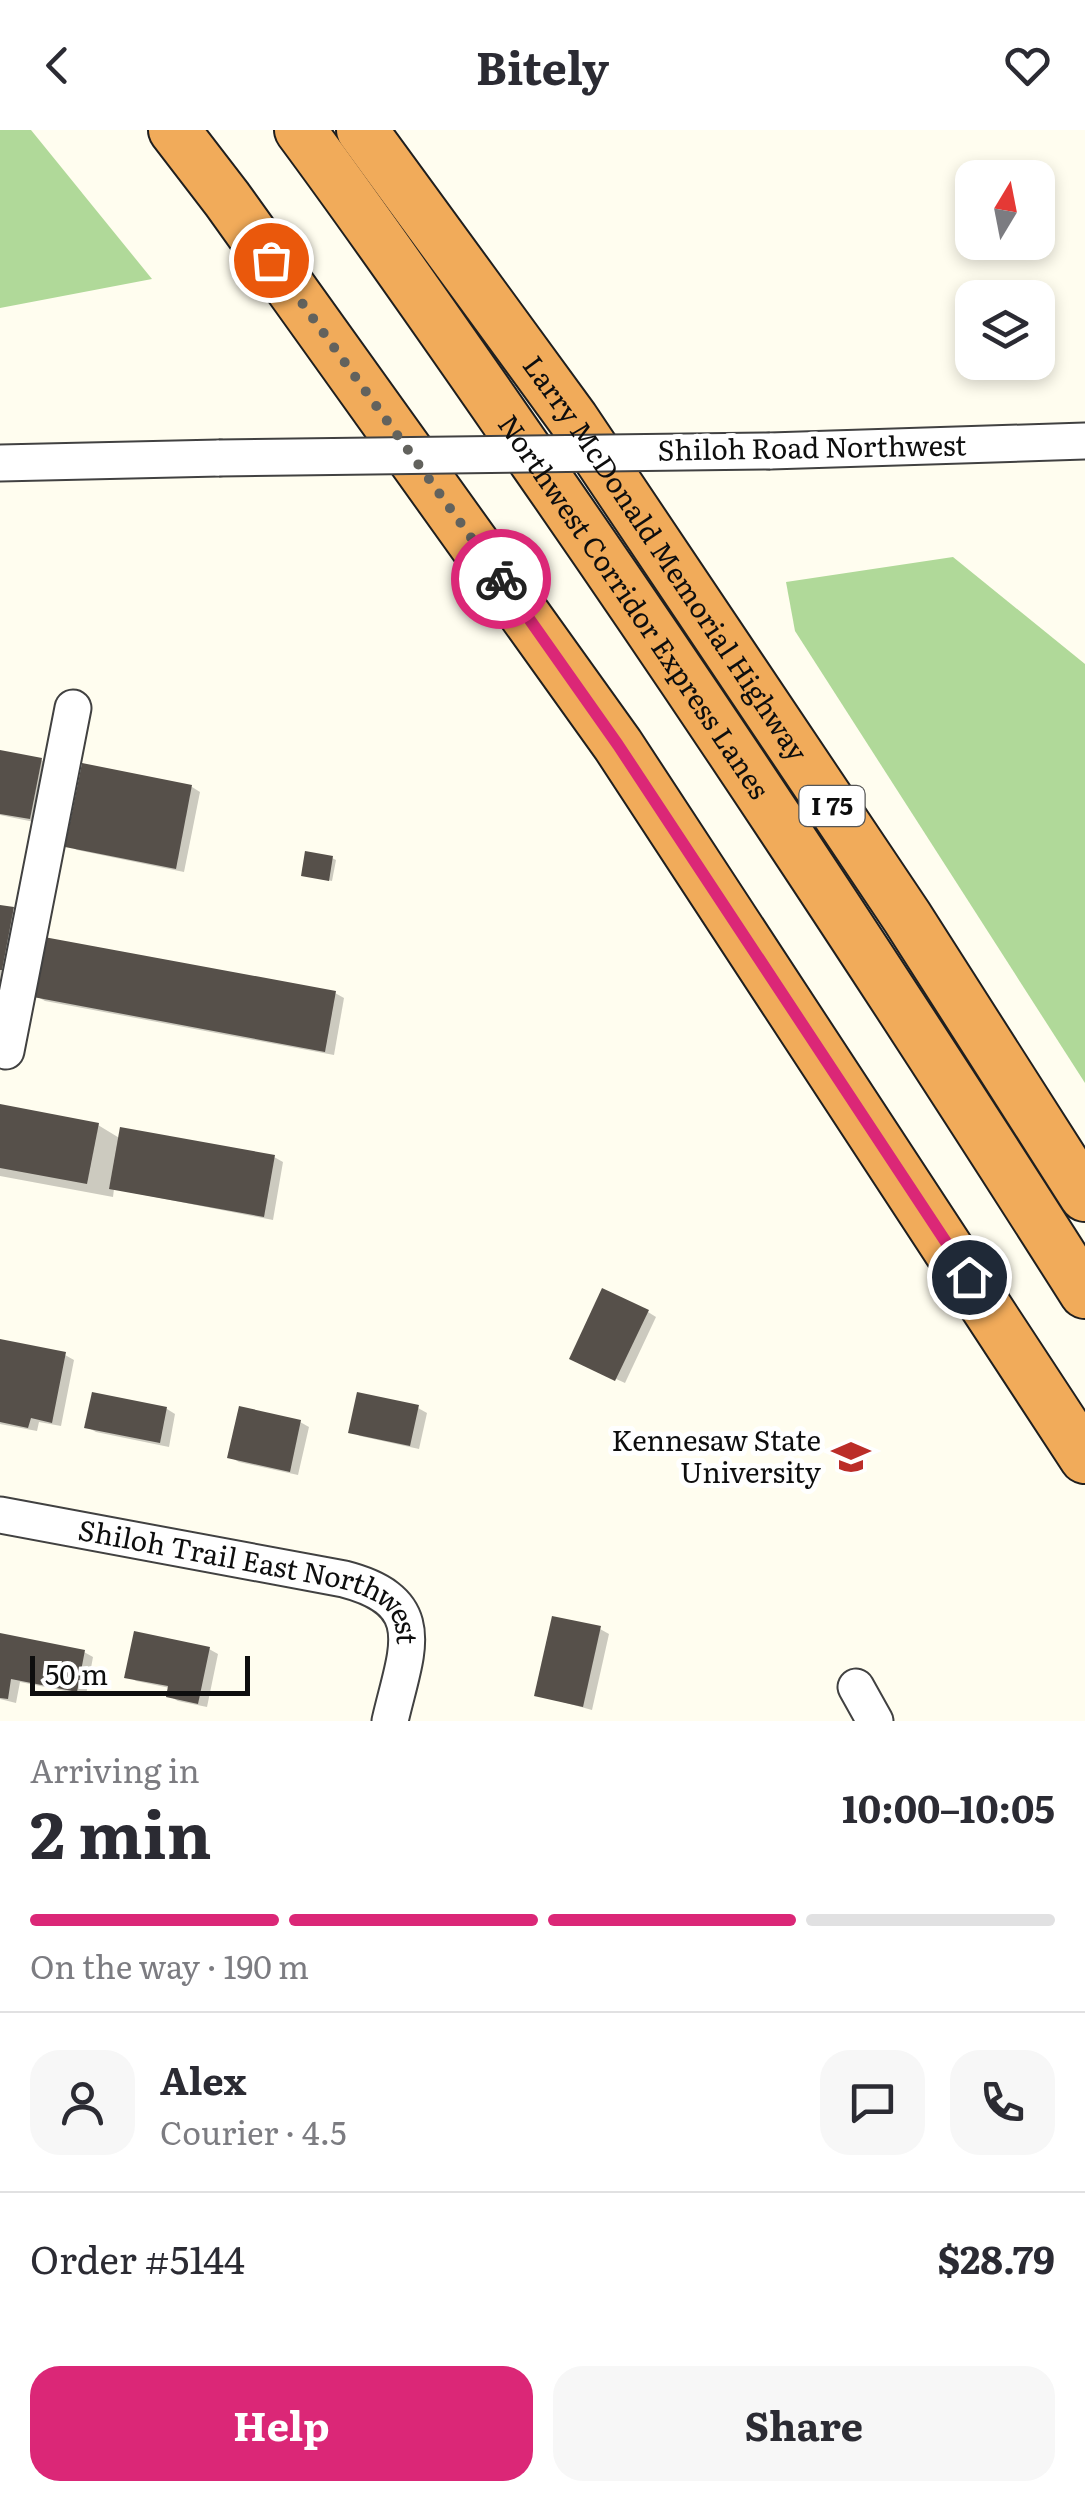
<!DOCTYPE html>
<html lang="en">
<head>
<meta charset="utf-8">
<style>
	body { margin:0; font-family:Literata,serif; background:#f7f7f7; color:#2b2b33; height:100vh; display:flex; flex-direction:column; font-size:38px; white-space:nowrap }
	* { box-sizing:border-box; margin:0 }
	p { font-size:32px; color:#7c7c81 }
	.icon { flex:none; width:55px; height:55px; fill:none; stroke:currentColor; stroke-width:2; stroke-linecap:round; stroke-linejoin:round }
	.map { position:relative; height:1591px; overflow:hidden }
	.drawer { display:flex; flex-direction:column; background:#fff; flex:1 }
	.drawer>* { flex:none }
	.needle { width:65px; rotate:10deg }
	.fabs { position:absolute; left:955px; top:30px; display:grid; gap:20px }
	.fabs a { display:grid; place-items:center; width:100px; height:100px; border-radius:20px; background:#fff; box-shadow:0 5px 15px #0003; font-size:50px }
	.scale { position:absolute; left:30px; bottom:25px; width:220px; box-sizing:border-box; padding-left:10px; border:5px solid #0e0e0e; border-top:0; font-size:28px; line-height:35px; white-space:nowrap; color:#0e0e0e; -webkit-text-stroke:8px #fff; paint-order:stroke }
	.pin { position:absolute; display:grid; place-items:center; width:85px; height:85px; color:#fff; margin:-42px; border:5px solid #fff; border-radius:50%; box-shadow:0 2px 10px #0007 }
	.courier { position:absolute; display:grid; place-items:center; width:100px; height:100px; margin:-50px; border:8px solid #db2777; border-radius:50%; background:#fff; color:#222; box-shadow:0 2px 12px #0007 }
	.headline em { font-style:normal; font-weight:700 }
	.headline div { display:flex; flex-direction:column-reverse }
	.headline { display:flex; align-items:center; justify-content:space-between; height:170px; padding:0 30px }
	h1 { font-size:65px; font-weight:700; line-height:75px }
	.bar { display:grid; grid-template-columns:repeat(4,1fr); gap:15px 10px; align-content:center; height:120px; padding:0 30px }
	.bar i { height:12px; border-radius:8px; background:#e1e1e2 }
	.bar .on { background:#db2777 }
	.bar p { grid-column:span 4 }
	.line { display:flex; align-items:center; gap:25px; padding:0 30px; border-top:2px solid #e1e1e2 }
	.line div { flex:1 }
	.round { display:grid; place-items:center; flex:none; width:105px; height:105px; border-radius:30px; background:#f7f7f7 }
	.primary-button { display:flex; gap:20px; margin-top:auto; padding:20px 30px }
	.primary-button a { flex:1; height:115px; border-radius:30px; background:#db2777; color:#fff; font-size:40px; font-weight:700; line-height:115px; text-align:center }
	.primary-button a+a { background:#f7f7f7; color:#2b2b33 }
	header { display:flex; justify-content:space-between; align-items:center; height:130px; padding:0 30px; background:#fff; font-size:45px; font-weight:700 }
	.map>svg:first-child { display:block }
	.forest { fill:#b0d999 }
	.shadow { fill:#0003 }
	.building { fill:#56504a }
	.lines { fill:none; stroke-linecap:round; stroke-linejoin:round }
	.minor-casing { stroke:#414141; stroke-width:39 }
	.highway-casing { stroke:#1f1f1f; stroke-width:54 }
	.minor { stroke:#fff; stroke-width:35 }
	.highway { stroke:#f1ab5a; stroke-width:50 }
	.minor-bridge-casing { stroke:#414141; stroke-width:39; stroke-linecap:butt }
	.minor-bridge { stroke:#fff; stroke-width:35 }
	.done { stroke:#62625d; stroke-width:10; stroke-dasharray:0 18 }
	.route { stroke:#db2777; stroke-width:12 }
	.labels { text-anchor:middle; stroke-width:10; stroke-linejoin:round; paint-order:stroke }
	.shield { fill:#fff; stroke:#565656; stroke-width:2.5 }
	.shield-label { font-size:25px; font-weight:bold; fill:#0e0e0e }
	.street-label { font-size:28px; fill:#0e0e0e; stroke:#fff }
	.poi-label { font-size:28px; fill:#0e0e0e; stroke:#fff; text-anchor:end }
</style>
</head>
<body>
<header><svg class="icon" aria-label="back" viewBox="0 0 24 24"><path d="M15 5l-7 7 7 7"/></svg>Bitely<svg class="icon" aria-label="heart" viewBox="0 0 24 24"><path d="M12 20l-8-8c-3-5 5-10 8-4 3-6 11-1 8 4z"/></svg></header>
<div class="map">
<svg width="1085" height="1591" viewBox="0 0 1085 1591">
	<rect width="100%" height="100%" fill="#fffdef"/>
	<g class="forest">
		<path d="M0 0H31L152 149 0 178Z"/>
		<path d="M953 427 1085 534V953L795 501 786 452Z"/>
	</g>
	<g class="shadow">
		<path d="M0 622 41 630 50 635 39 693 0 685Z"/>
		<path d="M192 657 200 662 184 742 77 720 68 715Z"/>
		<path d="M332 728 336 730 332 751 307 746Z"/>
		<path d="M0 777 22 785 0 865Z"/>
		<path d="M335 863 344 868 334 925 45 871 36 866Z"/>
		<path d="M0 977 98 995 121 1009 274 1027 283 1032 273 1090 114 1059 113 1067 0 1046Z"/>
		<path d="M648 1182 656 1187 625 1253 581 1233Z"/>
		<path d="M0 1212 65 1225 74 1230 61 1296 39 1292 37 1301 0 1294Z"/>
		<path d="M418 1278 427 1283 419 1319 360 1306 351 1301Z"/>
		<path d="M167 1279 175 1284 169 1317 96 1302 87 1297Z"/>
		<path d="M300 1292 309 1297 298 1345 239 1332 230 1327Z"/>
		<path d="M600 1499 609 1504 592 1580 537 1565Z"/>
		<path d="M0 1506 84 1522 93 1527 86 1565 20 1552 16 1573 0 1569Z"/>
		<path d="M209 1519 218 1524 207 1577 178 1571 169 1566 170 1558 136 1551 127 1546Z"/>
	</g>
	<g class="building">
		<path d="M0 620 42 628 30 689 0 684Z"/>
		<path d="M82 633 192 655 176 739 65 717Z"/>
		<path d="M305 721 333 726 329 751 301 746Z"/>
		<path d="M0 775 14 777 2 840H0Z"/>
		<path d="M44 807 336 861 325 922 33 867Z"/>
		<path d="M0 974 99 993 87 1054 0 1038Z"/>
		<path d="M120 997 275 1025 264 1087 109 1059Z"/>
		<path d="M602 1158 649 1180 615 1251 569 1229Z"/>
		<path d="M0 1209 66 1222 52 1293 31 1288 28 1298 0 1292Z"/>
		<path d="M92 1262 167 1277 160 1313 84 1298Z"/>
		<path d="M357 1262 419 1275 410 1316 348 1303Z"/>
		<path d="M239 1276 301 1290 290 1342 227 1328Z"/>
		<path d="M552 1486 601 1496 583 1577 534 1566Z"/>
		<path d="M134 1501 210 1517 198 1574 166 1567 168 1556 124 1548Z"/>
		<path d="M0 1503 85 1520 77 1562 11 1549 8 1569 0 1568Z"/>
	</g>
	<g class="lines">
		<g class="minor-casing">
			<g id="minor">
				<path d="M770 321 1085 311"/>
				<path d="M0 333 219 328"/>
				<path d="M6 921 73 578"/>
				<path id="s1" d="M0 1385 344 1449C433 1472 406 1521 390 1591"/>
				<path d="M856 1557 875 1591"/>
			</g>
		</g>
		<g class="highway-casing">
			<g id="highway">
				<path d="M174 0 227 69 618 615 1085 1328"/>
				<path id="s2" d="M300 0C381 109 458 221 535 332 725 605 907 883 1085 1163"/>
				<path id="s3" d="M362 0 573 289 907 787 1085 1066"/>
			</g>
		</g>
		<use href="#minor" class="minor"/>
		<use href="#highway" class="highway"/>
		<g class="minor-bridge-casing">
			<path id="minor-bridge" d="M219 328 770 321"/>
		</g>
		<use href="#minor-bridge" class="minor-bridge"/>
	</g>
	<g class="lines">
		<path class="done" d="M271 130 501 449"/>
		<path class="route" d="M501 449 618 615 969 1147"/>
	</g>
	<defs>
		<g id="university-bare" transform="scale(3)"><path d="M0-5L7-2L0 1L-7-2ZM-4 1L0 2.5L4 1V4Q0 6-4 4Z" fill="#bb2d28" stroke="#fff" stroke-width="2.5" paint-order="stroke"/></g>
	</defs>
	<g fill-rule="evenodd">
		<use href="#university-bare" x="851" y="1327"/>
	</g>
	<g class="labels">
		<rect class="shield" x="799.5" y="656" width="65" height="40" rx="8"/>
		<g class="shield-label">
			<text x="832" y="685">I 75</text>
		</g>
		<g class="street-label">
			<text transform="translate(812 318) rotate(-1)" y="10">Shiloh Road Northwest</text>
			<text dy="10" stroke="none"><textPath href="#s3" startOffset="525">Larry McDonald Memorial Highway</textPath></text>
			<text dy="10" stroke="none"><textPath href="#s2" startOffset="582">Northwest Corridor Express Lanes</textPath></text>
			<text dy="10" stroke="none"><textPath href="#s1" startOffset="265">Shiloh Trail East Northwest</textPath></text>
		</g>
		<g class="poi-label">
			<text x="821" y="1321">Kennesaw State<tspan x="821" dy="32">University</tspan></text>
		</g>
	</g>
</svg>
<div class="fabs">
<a><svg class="needle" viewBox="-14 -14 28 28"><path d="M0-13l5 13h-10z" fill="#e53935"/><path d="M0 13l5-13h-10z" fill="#7c7c81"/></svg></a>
<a><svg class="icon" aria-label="layers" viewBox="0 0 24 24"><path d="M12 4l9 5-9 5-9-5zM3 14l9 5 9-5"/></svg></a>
</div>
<div class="scale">50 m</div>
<div class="pin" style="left:271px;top:130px;background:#ea580c"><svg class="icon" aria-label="bag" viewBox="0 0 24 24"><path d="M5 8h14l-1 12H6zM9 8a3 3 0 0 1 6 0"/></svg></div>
<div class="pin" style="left:969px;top:1147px;background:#1f2937"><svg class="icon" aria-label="home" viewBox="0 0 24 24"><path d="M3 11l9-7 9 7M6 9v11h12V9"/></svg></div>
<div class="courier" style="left:501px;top:449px"><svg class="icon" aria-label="bike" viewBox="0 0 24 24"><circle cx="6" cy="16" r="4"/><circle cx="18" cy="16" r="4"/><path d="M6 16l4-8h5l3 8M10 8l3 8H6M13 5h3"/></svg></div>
</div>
<section class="drawer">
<div class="headline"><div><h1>2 min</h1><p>Arriving in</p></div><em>10:00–10:05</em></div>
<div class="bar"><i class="on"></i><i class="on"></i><i class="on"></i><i></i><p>On the way · 190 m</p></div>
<div class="line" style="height:180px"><a class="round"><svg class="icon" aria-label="person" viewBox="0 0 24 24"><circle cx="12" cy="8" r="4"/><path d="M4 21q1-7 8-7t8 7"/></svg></a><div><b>Alex</b><p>Courier · 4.5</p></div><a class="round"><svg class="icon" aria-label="chat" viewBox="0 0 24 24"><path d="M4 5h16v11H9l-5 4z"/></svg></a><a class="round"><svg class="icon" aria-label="phone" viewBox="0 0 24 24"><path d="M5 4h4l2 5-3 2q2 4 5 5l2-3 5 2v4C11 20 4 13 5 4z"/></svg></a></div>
<div class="line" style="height:130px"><div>Order #5144</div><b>$28.79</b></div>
<div class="primary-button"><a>Help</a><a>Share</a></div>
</section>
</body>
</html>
